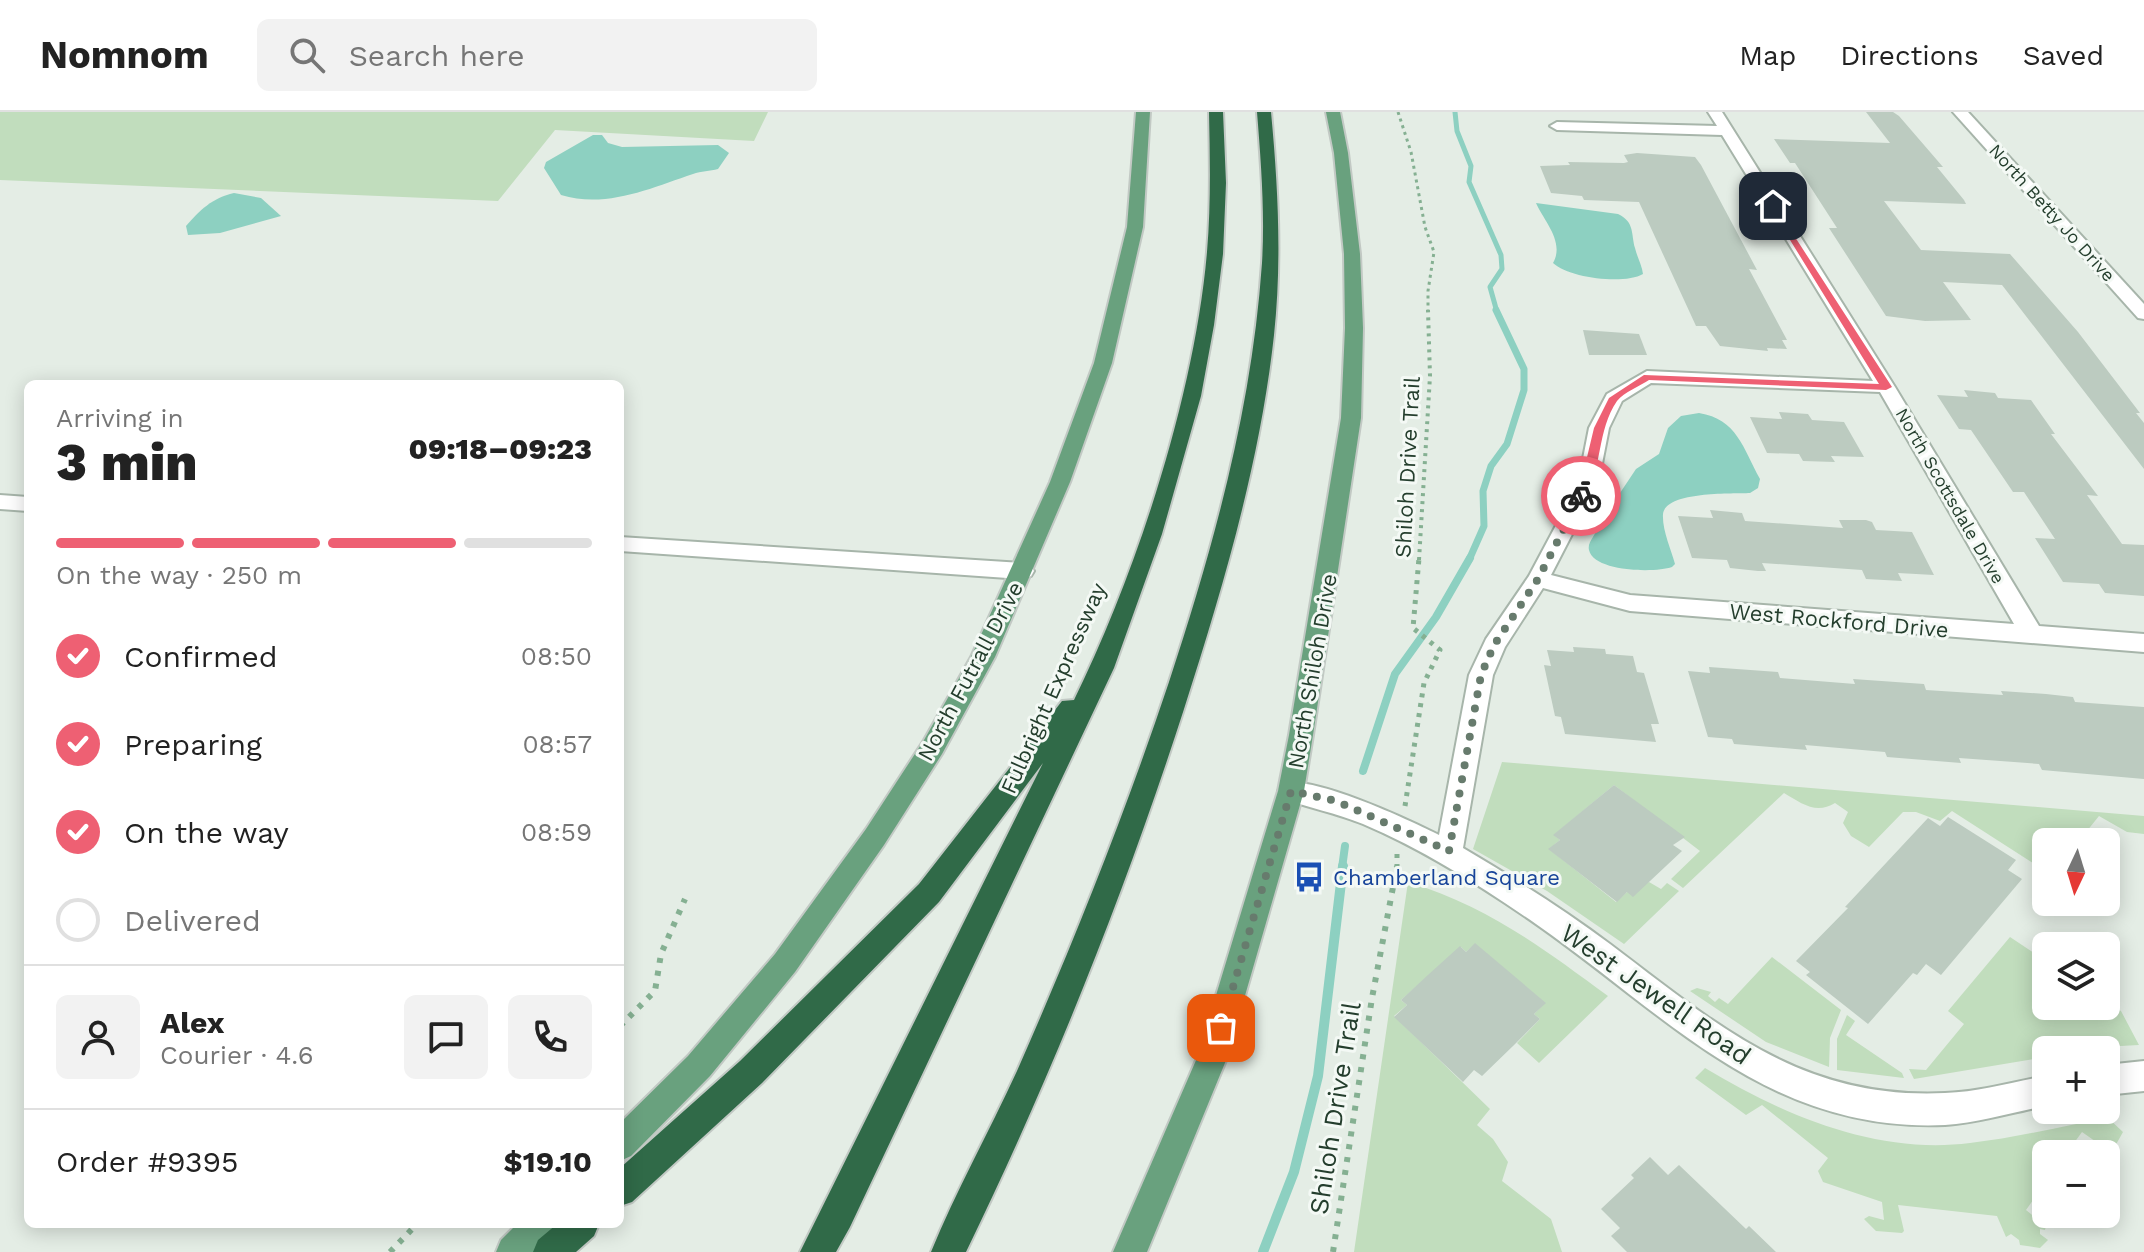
<!DOCTYPE html>
<html lang="en">
<head>
<meta charset="utf-8">
<style>
	body { margin:0; font-family:"Work Sans",sans-serif; background:#f2f2f2; color:#222; height:100vh; display:flex; flex-direction:column; font-size:30px; white-space:nowrap }
	* { box-sizing:border-box; margin:0 }
	p { font-size:26px; color:#767676 }
	.icon { flex:none; width:44px; height:44px; fill:none; stroke:currentColor; stroke-width:2; stroke-linecap:round; stroke-linejoin:round }
	.map { position:relative; flex:1; overflow:hidden }
	.details { position:absolute; left:24px; top:268px; width:600px; height:848px; display:flex; flex-direction:column; background:#fff; border-radius:12px; box-shadow:0 4px 20px #0003 }
	.details>* { flex:none }
	.needle { width:52px; rotate:184deg }
	.buttons { position:absolute; left:2032px; top:716px; display:grid; gap:16px }
	.buttons a { display:grid; place-items:center; width:88px; height:88px; border-radius:12px; background:#fff; box-shadow:0 4px 20px #0003; font-size:40px }
	.pin { position:absolute; display:grid; place-items:center; width:68px; height:68px; color:#fff; margin:-34px; border-radius:16px; box-shadow:0 4px 12px #0006 }
	.courier { position:absolute; display:grid; place-items:center; width:80px; height:80px; margin:-40px; border:6px solid #ee6073; border-radius:50%; background:#fff; color:#222; box-shadow:0 2px 10px #0007 }
	.head em { font-style:normal; font-weight:800 }
	.head div { display:flex; flex-direction:column-reverse }
	.head { display:flex; align-items:center; justify-content:space-between; height:136px; padding:0 32px }
	h1 { font-size:52px; font-weight:800; line-height:60px }
	.bar { display:grid; grid-template-columns:repeat(4,1fr); gap:12px 8px; align-content:center; height:96px; padding:0 32px }
	.bar i { height:10px; border-radius:6px; background:#e0e0e0 }
	.bar .active { background:#ee6073 }
	.bar p { grid-column:span 4 }
	.line { display:flex; align-items:center; gap:20px; padding:0 32px; border-top:2px solid #e0e0e0 }
	.line div { flex:1 }
	.round { display:grid; place-items:center; flex:none; width:84px; height:84px; border-radius:12px; background:#f2f2f2 }
	ol { padding:0 32px; list-style:none }
	li { display:flex; align-items:center; gap:24px; height:88px }
	li p { margin-inline-start:auto }
	li .icon { padding:8px; border-radius:50%; background:#ee6073; color:#fff; stroke-width:4 }
	li:last-child { color:#767676 }
	li i { width:44px; height:44px; border:4px solid #e0e0e0; border-radius:50% }
	header { display:flex; align-items:center; gap:48px; box-sizing:border-box; height:112px; padding:0 40px; background:#fff; border-bottom:2px solid #e0e0e0 }
	header strong { font-size:38px }
	nav { display:flex; gap:44px; margin-inline-start:auto; font-size:28px }
	.search { width:560px; height:72px; background:#f2f2f2; display:flex; align-items:center; gap:20px; box-sizing:border-box; padding:0 28px; border-radius:12px; color:#767676; font-size:30px }
	.map>svg:first-child { display:block }
	.green { fill:#c1ddbd }
	.water { fill:#8dd0c1 }
	.lines { fill:none; stroke-linecap:round; stroke-linejoin:round }
	.stream-far3 { stroke:#8dd0c1; stroke-width:5 }
	.stream-far2 { stroke:#8dd0c1; stroke-width:7 }
	.stream-far1 { stroke:#8dd0c1; stroke-width:8 }
	.stream { stroke:#8dd0c1; stroke-width:10 }
	.building { fill:#bccbc0 }
	.minor-casing { stroke:#a7b5aa; stroke-width:4 }
	.major-casing { stroke:#c2c9c4; stroke-width:4 }
	.highway-casing { stroke:#c2c9c4; stroke-width:4 }
	.path-far3 { stroke:#85b092; stroke-width:3; stroke-dasharray:3 4; stroke-linecap:butt }
	.path-far2 { stroke:#85b092; stroke-width:4; stroke-dasharray:3 5; stroke-linecap:butt }
	.path-far1 { stroke:#85b092; stroke-width:5; stroke-dasharray:4 6; stroke-linecap:butt }
	.path { stroke:#85b092; stroke-width:6; stroke-dasharray:5 8; stroke-linecap:butt }
	.minor { fill:#fff; fill-rule:evenodd }
	.major { fill:#69a17e; fill-rule:evenodd }
	.highway { fill:#306a48; fill-rule:evenodd }
	.route { fill:#ee6073 }
	.done { stroke:#677b6d; stroke-width:8; stroke-dasharray:0 14.4 }
	.labels { text-anchor:middle; stroke-width:6; stroke-linejoin:round; paint-order:stroke }
	.far-street-label { font-size:18px; fill:#243e2d; stroke:#f4f9f5 }
	.street-label { font-size:22px; fill:#243e2d; stroke:#f4f9f5 }
	.transit-label { font-size:22px; fill:#164399; stroke:#f4f9f5; text-anchor:start }
	.near-street-label { font-size:26px; fill:#243e2d; stroke:#f4f9f5 }
</style>
</head>
<body>
<header>
<strong>Nomnom</strong>
<div class="search"><svg class="icon" aria-label="search" viewBox="0 0 24 24"><circle cx="10" cy="10" r="6"/><path d="M15 15l6 6"/></svg>Search here</div>
<nav><a>Map</a><a>Directions</a><a>Saved</a></nav>
</header>
<div class="map">
<svg width="2144" height="1140" viewBox="0 0 2144 1140">
	<rect width="100%" height="100%" fill="#e4ede5"/>
	<g class="green">
		<path d="M0 0H768L754 29 555 18 498 89 0 68Z"/>
		<path d="M1502 650 2144 704V722L2127 720 2099 704 2078 730H2046V743L2036 753 1952 699 1940 709 1916 700H1903L1869 735 1851 724 1843 711 1848 700 1835 691C1816 703 1801 691 1784 681L1683 776 1671 767 1700 739 1614 673 1554 723 1560 728 1549 737 1616 790 1627 780 1649 770 1661 777 1667 771 1679 779 1624 832 1547 779 1473 737Z"/>
		<path d="M1408 770C1489 795 1541 835 1608 884L1539 951 1517 931 1540 907 1534 902 1545 891 1475 832 1466 840 1461 835 1401 888 1407 893 1394 904 1490 997 1477 1013 1493 1027 1508 1050 1502 1069 1551 1107 1562 1140H1354Z"/>
		<path d="M2010 825 2046 849V894H2106V889L2121 899 2139 933 2046 938V945L1914 967 1909 957 1926 958 1964 912 1948 899Z"/>
		<path d="M1772 845 1841 898 1830 926 1829 955 1766 930 1690 879 1697 876 1711 880 1708 884 1715 890 1719 886 1728 892Z"/>
		<path d="M1847 903 1855 909 1846 923 1902 961 1904 966 1837 958V927Z"/>
		<path d="M1705 956C1783 1003 1876 1043 1970 1031 2016 1026 2062 1014 2108 1006L2123 1020 2114 1036 2102 1034 2082 1020 2066 1042H2046V1070L2026 1098 2046 1114 2045 1118 2040 1117V1122L2048 1128 2040 1136 2020 1133 2019 1128 2011 1122 2006 1125 1997 1104 1898 1093 1904 1119 1902 1121 1876 1119 1864 1107 1869 1104 1884 1108 1882 1090 1823 1070 1818 1059 1828 1046 1762 993 1746 1003 1695 966Z"/>
	</g>
	<g class="water">
		<path d="M593 23H602L608 31 622 35 718 33 729 41 718 57C710 59 701 59 693 62 651 76 606 97 561 83L544 56 546 50Z"/>
		<path d="M234 81 261 86 281 104 220 121 188 123 186 114C200 98 212 86 234 81Z"/>
		<path d="M1536 91 1618 102C1635 110 1631 122 1635 136 1637 145 1642 153 1643 162 1624 173 1569 166 1553 151 1565 130 1544 109 1536 91Z"/>
		<path d="M1699 301C1737 307 1743 336 1760 367L1758 376 1750 381C1731 382 1666 379 1663 402 1662 418 1671 437 1675 452L1672 455C1655 461 1594 460 1589 438 1587 430 1596 423 1598 415 1600 406 1596 405 1600 397L1610 396 1636 357 1659 342 1668 316 1681 304Z"/>
	</g>
	<g class="lines">
		<path class="stream-far3" d="M1455 0 1457 19 1471 54 1469 70 1501 143 1502 157 1490 175 1497 200"/>
		<path class="stream-far2" d="M1469 448 1484 414 1483 379 1491 354 1507 332 1524 278V257L1496 198"/>
		<g class="stream-far1">
			<path d="M1363 659 1395 562 1436 505 1470 446"/>
			<path d="M1342 756 1345 734"/>
		</g>
		<path class="stream" d="M1263 1140 1294 1060 1318 964 1343 754"/>
	</g>
	<g class="building">
		<path d="M1866 0H1893L1899 4 1943 55H1937L1964 88 1966 92 1884 89 1921 138 2010 142 2078 220 2140 301H2136L2144 311V357L2002 173 1943 170 1971 208 1925 209 1886 204 1829 116H1837L1795 51H1790L1774 27 1890 31Z"/>
		<path d="M1637 41 1695 45 1701 53 1757 158 1749 157 1787 228H1782L1787 237 1767 236 1768 239 1720 234 1706 214H1696L1639 90 1584 88 1582 84 1551 81 1540 54 1570 53 1568 50 1624 51 1628 50 1624 43Z"/>
		<path d="M1583 218 1639 222 1647 243H1589Z"/>
		<path d="M1964 278 1995 281 1998 286 2031 288 2055 322H2051L2098 384 2087 383 2122 432 2144 433V484L2105 481 2099 472 2063 470 2035 426 2055 427 2024 380H2013L1971 318 1959 317 1937 283 1968 285Z"/>
		<path d="M1779 300 1808 302 1812 308 1844 310 1864 345 1831 344 1835 350 1803 349 1799 342 1767 341 1750 305 1782 307Z"/>
		<path d="M1710 398 1742 401 1745 409 1843 416 1839 408H1866L1872 410 1876 418 1912 420 1934 463 1898 461 1902 469 1866 467 1862 458 1762 451 1766 459H1758L1730 456 1727 448 1692 446 1678 404 1713 406Z"/>
		<path d="M1573 535 1605 537 1606 542 1633 544 1637 560 1644 561 1659 612H1651L1656 630 1565 622 1561 605 1555 604 1544 553 1551 554 1547 538 1574 540Z"/>
		<path d="M1709 555 1778 560 1780 566 1855 572 1853 567 1924 572 1926 578 2003 583 2001 579 2046 582 2073 585 2075 590 2144 595V667L2042 658 2039 652 2014 650 1959 646 1961 651 1887 645 1885 640 1805 633 1807 638 1734 632 1732 627 1708 625 1688 559 1710 561Z"/>
		<path d="M1614 673 1685 725 1673 733 1682 739 1633 785 1627 780 1617 790 1548 737 1560 728 1553 723Z"/>
		<path d="M1948 705 2016 748 2008 758 2022 767 1941 863 1926 852 1917 863 1913 861 1868 912 1806 863 1810 860 1796 849 1848 796 1845 795 1928 706 1940 714Z"/>
		<path d="M1475 831 1546 891 1534 902 1540 907 1513 934 1482 964 1474 958 1463 970 1394 905 1407 893 1401 888 1429 862 1460 834 1466 840Z"/>
		<path d="M1650 1045 1668 1063 1679 1053 1746 1117 1749 1114 1776 1140H1627L1611 1124 1620 1116 1601 1097 1634 1066 1631 1063Z"/>
	</g>
	<g class="lines">
		<g class="minor-casing">
			<g id="minor">
				<path d="M1708 0H1722L1895 275 2039 514 2144 522V540L1630 499 1543 476 1505 535 1493 563 1463 736C1514 766 1563 797 1610 832 1716 912 1801 988 1945 981 1979 980 2012 970 2046 964V994C2012 1000 1979 1011 1945 1013 1768 1021 1667 903 1536 812 1481 774 1424 738 1363 712 1336 701 1309 696 1282 686L1278 679 1282 672C1311 662 1409 708 1439 723L1469 563 1486 527 1529 464 1578 372 1589 316 1607 282 1647 259 1873 269 1722 23 1557 18 1550 14 1557 10 1717 14ZM1651 271 1880 280 2014 512 1630 483 1551 463 1598 372 1609 316 1622 289Z"/>
				<path d="M1953 0H1968L2144 192V207L2138 206Z"/>
				<path d="M0 383 28 385V399L0 397Z"/>
				<path d="M620 425 1023 451 1031 454 1034 459 1031 464 1023 467 620 439Z"/>
				<path d="M2144 949V979L2106 983V953Z"/>
			</g>
		</g>
		<g class="major-casing">
			<g id="major">
				<path d="M1136 0H1150L1143 115 1112 251 1070 370 995 545 942 642 884 733 795 860 710 964 631 1044 620 1049V1011L688 944 775 842 866 717 924 628 971 545 1050 370 1094 251 1127 115Z"/>
				<path d="M1326 0H1340L1348 41 1360 142 1363 216 1361 306 1313 623 1304 679 1227 946 1147 1140H1113L1197 946 1278 679 1289 623 1341 306 1345 216 1344 142 1334 41Z"/>
				<path d="M517 1112H558L553 1124 537 1140H496L501 1128Z"/>
			</g>
		</g>
		<g class="highway-casing">
			<g id="highway">
				<path d="M1209 0H1223L1226 71 1223 142 1214 213 1201 284 1162 422 1114 556 850 1115 836 1140H800L1043 651 939 790 762 971 632 1090 620 1094V1056L740 949 919 772 1062 589 1074 588C1137 460 1195 281 1207 140 1211 93 1210 47 1209 0Z"/>
				<path d="M1257 0H1271C1278 74 1282 148 1274 223 1260 351 1223 475 1184 597 1124 783 1051 965 966 1140H931C956 1079 989 1020 1017 959 1073 832 1125 702 1169 570 1214 433 1252 296 1262 151 1265 101 1261 50 1257 0Z"/>
				<path d="M557 1112H599L594 1124 576 1140H533L538 1128Z"/>
			</g>
		</g>
		<path class="path-far3" d="M1398 0 1411 40 1425 115 1434 140 1428 179V200"/>
		<path class="path-far2" d="M1419 448 1430 264 1428 198"/>
		<g class="path-far1">
			<path d="M1405 694 1424 571 1440 538 1413 516 1419 446"/>
			<path d="M1397 742V756"/>
		</g>
		<g class="path">
			<path d="M620 914 655 879 661 842 685 787"/>
			<path d="M390 1140 417 1112"/>
			<path d="M1333 1140 1372 886 1397 754"/>
		</g>
		<use href="#minor" class="minor"/>
		<use href="#major" class="major"/>
		<use href="#highway" class="highway"/>
	</g>
	<path class="route" d="M1773 91 1892 275 1886 278 1649 268C1640 274 1624 280 1617 289 1597 318 1602 357 1585 387H1577L1594 316 1609 286 1644 263 1879 272 1769 94Z"/>
	<g class="lines">
		<path class="done" d="M1221 916 1291 679 1336 689 1449 739 1481 563 1494 533 1538 467 1581 384"/>
	</g>
	<defs>
		<g id="bus-bare" transform="scale(2.4)"><path d="M-5-6H5V4H4V6H2V4H-2V6H-4V4H-5ZM-3.5-4V0h7V-4ZM-3.5 1.2v1.5H-2V1.2ZM2 1.2v1.5H3.5V1.2Z" fill="#1a4fb4" stroke="#f4f9f5" stroke-width="2.5" paint-order="stroke"/></g>
	</defs>
	<g fill-rule="evenodd">
		<use href="#bus-bare" x="1309" y="765"/>
	</g>
	<g class="labels">
		<g class="far-street-label">
			<text transform="translate(2052 101) rotate(48)" y="6">North Betty Jo Drive</text>
			<text transform="translate(1950 384) rotate(60)" y="6">North Scottsdale Drive</text>
		</g>
		<g class="street-label">
			<text transform="translate(1407 355) rotate(-87)" y="8">Shiloh Drive Trail</text>
			<text transform="translate(1839 508) rotate(5)" y="8">West Rockford Drive</text>
			<text transform="translate(970 559) rotate(-62)" y="8">North Futrall Drive</text>
			<text transform="translate(1312 559) rotate(-80)" y="8">North Shiloh Drive</text>
			<text transform="translate(1053 576) rotate(-66)" y="8">Fulbright Expressway</text>
		</g>
		<g class="transit-label">
			<text x="1333" y="773">Chamberland Square</text>
		</g>
		<g class="near-street-label">
			<text transform="translate(1656 882) rotate(35)" y="9">West Jewell Road</text>
			<text transform="translate(1335 996) rotate(-81)" y="9">Shiloh Drive Trail</text>
		</g>
	</g>
</svg>
<div class="buttons">
<a><svg class="needle" viewBox="-14 -14 28 28"><path d="M0-13l5 13h-10z" fill="#e53935"/><path d="M0 13l5-13h-10z" fill="#767676"/></svg></a>
<a><svg class="icon" aria-label="layers" viewBox="0 0 24 24"><path d="M12 4l9 5-9 5-9-5zM3 14l9 5 9-5"/></svg></a>
<a>+</a>
<a>−</a>
</div>
<div class="pin" style="left:1221px;top:916px;background:#ea580c"><svg class="icon" aria-label="bag" viewBox="0 0 24 24"><path d="M5 8h14l-1 12H6zM9 8a3 3 0 0 1 6 0"/></svg></div>
<div class="pin" style="left:1773px;top:94px;background:#1f2937"><svg class="icon" aria-label="home" viewBox="0 0 24 24"><path d="M3 11l9-7 9 7M6 9v11h12V9"/></svg></div>
<div class="courier" style="left:1581px;top:384px"><svg class="icon" aria-label="bike" viewBox="0 0 24 24"><circle cx="6" cy="16" r="4"/><circle cx="18" cy="16" r="4"/><path d="M6 16l4-8h5l3 8M10 8l3 8H6M13 5h3"/></svg></div>
<section class="details">
<div class="head"><div><h1>3 min</h1><p>Arriving in</p></div><em>09:18–09:23</em></div>
<div class="bar"><i class="active"></i><i class="active"></i><i class="active"></i><i></i><p>On the way · 250 m</p></div>
<ol>
<li><svg class="icon" aria-label="check" viewBox="0 0 24 24"><path d="M5 12l5 5 9-10"/></svg>Confirmed<p>08:50</p></li>
<li><svg class="icon" aria-label="check" viewBox="0 0 24 24"><path d="M5 12l5 5 9-10"/></svg>Preparing<p>08:57</p></li>
<li><svg class="icon" aria-label="check" viewBox="0 0 24 24"><path d="M5 12l5 5 9-10"/></svg>On the way<p>08:59</p></li>
<li><i></i>Delivered</li>
</ol>
<div class="line" style="height:144px"><a class="round"><svg class="icon" aria-label="person" viewBox="0 0 24 24"><circle cx="12" cy="8" r="4"/><path d="M4 21q1-7 8-7t8 7"/></svg></a><div><b>Alex</b><p>Courier · 4.6</p></div><a class="round"><svg class="icon" aria-label="chat" viewBox="0 0 24 24"><path d="M4 5h16v11H9l-5 4z"/></svg></a><a class="round"><svg class="icon" aria-label="phone" viewBox="0 0 24 24"><path d="M5 4h4l2 5-3 2q2 4 5 5l2-3 5 2v4C11 20 4 13 5 4z"/></svg></a></div>
<div class="line" style="height:104px"><div>Order #9395</div><b>$19.10</b></div>
</section>
</div>
</body>
</html>
